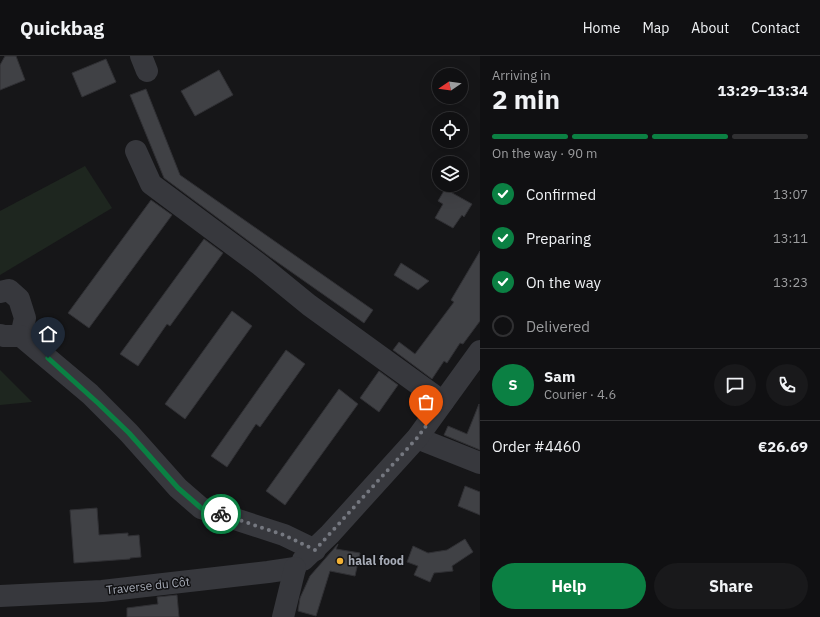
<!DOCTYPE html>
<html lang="en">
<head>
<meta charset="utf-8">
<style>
	body { margin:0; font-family:"IBM Plex Sans",sans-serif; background:#19191b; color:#f1f3f6; height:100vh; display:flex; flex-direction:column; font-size:15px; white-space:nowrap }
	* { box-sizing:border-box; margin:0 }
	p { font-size:13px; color:#9c9d9f }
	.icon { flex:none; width:22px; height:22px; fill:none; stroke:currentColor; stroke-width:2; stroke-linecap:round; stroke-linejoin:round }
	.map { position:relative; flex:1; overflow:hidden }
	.details { display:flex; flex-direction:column; background:#101012; width:340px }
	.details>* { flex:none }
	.needle { width:26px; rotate:257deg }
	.controls { position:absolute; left:432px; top:12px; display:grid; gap:8px }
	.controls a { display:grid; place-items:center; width:36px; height:36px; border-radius:50%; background:#101012; box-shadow:0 4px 16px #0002,0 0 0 1px #303032; font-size:20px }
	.pin { position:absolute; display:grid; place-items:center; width:34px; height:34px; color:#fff; margin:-41px -17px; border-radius:50% 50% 50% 0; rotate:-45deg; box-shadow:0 0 4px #0007 }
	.pin .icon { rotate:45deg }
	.courier { position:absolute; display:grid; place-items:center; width:40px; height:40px; margin:-20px; border:3px solid #0b8043; border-radius:50%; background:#fff; color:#222; box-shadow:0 1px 5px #0007 }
	.head em { font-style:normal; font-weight:700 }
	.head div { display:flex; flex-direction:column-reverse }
	.head { display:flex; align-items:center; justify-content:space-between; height:68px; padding:0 12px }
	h1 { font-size:26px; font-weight:700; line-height:30px }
	.bar { display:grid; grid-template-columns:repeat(4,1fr); gap:6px 4px; align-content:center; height:48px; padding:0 12px }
	.bar i { height:5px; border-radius:3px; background:#303032 }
	.bar .on { background:#0b8043 }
	.bar p { grid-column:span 4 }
	.line { display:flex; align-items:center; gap:10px; padding:0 12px; border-top:1px solid #303032 }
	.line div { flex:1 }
	.round { display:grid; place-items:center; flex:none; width:42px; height:42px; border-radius:21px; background:#19191b }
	ol { padding:0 12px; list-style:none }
	li { display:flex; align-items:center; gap:12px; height:44px }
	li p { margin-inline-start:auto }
	li .icon { padding:4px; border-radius:50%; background:#0b8043; color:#fff; stroke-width:4 }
	li:last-child { color:#9c9d9f }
	li i { width:22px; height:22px; border:2px solid #303032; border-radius:50% }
	.primary-button { display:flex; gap:8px; margin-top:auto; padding:8px 12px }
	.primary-button a { flex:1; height:46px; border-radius:24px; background:#0b8043; color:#fff; font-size:16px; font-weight:700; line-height:46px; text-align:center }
	.primary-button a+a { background:#19191b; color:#f1f3f6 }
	header { display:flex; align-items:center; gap:24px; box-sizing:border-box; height:56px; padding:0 20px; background:#101012; border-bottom:1px solid #303032 }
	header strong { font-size:19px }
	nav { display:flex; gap:22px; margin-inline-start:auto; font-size:14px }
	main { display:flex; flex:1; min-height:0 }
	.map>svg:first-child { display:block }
	.green { fill:#1e261f }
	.building { fill:#404145; stroke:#303034 }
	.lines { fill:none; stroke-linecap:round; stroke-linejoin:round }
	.minor { stroke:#37383d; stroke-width:22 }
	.done { stroke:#757880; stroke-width:4; stroke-dasharray:0 7.2 }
	.route { stroke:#0b8043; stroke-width:5 }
	.poi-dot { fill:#f2b134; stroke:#111113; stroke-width:1.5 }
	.labels { text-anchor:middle; stroke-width:3; stroke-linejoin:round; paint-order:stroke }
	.poi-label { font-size:12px; font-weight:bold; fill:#a8adb8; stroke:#111113; text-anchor:start }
	.street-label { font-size:12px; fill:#a8adb8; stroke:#111113 }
</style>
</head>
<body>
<header>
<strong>Quickbag</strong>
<nav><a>Home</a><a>Map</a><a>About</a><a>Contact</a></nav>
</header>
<main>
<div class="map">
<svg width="480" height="561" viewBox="0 0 480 561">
	<rect width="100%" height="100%" fill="#161618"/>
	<g class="green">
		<path d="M85 110 112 152 0 219V155Z"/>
		<path d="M0 314 32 346 0 349Z"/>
	</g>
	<g class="building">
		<path d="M5 0H16L25 24 0 34V9Z"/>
		<path d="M106 3 116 26 82 41 72 17Z"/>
		<path d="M219 14 233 39 195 60 181 35Z"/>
		<path d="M146 33 180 119 373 254 364 267 270 201 164 122 130 39Z"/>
		<path d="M445 133 472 148 464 161 462 159 453 172 435 162 443 148 438 145Z"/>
		<path d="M151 144 172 159 89 272 68 257Z"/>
		<path d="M204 183 223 197 170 270 167 268 138 310 120 298Z"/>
		<path d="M480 195V265L463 288 460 287 447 307 444 305 432 323 393 294 399 286 415 298 454 246 451 244Z"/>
		<path d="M401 207 429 225 418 234 394 219Z"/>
		<path d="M232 255 252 270 185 363 165 348Z"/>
		<path d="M286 294 305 308 260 371 256 368 227 411 211 400Z"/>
		<path d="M379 315 398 329 379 356 360 342Z"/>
		<path d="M339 333 358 348 285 449 266 435Z"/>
		<path d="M479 348 480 394 444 379 448 370 467 378Z"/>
		<path d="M465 430 480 436V459L458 450Z"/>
		<path d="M97 452 99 479 128 477V480L139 479 141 501 130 502V503L74 507 70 454Z"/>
		<path d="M465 483 473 496 452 510 453 515 434 517 430 526 414 519 418 510 407 506 413 490 428 497 447 494Z"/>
		<path d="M338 488 336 493 360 497 355 520 330 515 316 560 298 555 300 542 310 520Z"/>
		<path d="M177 539 179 561H127V552L158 548 157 541Z"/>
	</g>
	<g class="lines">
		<g class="minor">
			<path d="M141 0 147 15"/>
			<path d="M136 95 151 128 260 209 309 249 443 346"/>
			<path d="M0 236 9 234 19 243 25 262 21 280"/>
			<path d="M0 279 4 280H21L90 338 129 377 178 432 201 452 284 479 315 494"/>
			<path d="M417 382 480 407"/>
			<path d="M303 504 330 478 417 382 480 295"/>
			<path d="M0 540 102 535 268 516 295 512"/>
			<path d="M283 561 295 512"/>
		</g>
	</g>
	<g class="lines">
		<path class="done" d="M221 458 284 479 315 494 417 382 426 370"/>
		<path class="route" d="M48 302 99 348 129 377 178 432 201 452 221 458"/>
	</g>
	<circle class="poi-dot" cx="340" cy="505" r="4"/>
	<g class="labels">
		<g class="poi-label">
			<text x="348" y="509">halal food</text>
		</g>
		<g class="street-label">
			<text transform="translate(148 530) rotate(-6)" y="4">Traverse du Côt</text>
		</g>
	</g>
</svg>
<div class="controls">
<a><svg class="needle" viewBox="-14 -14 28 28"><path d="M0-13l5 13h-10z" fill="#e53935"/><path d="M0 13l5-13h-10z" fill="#9c9d9f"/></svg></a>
<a><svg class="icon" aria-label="locate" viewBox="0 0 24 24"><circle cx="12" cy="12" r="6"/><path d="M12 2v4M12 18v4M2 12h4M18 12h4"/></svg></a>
<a><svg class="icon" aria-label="layers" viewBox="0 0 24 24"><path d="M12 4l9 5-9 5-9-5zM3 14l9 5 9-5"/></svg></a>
</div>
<div class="pin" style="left:426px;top:370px;background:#ea580c"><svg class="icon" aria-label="bag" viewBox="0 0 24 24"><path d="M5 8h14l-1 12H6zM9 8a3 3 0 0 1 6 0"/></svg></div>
<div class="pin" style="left:48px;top:302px;background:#1f2937"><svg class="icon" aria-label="home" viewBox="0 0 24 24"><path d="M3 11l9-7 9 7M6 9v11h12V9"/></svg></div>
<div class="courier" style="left:221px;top:458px"><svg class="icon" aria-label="bike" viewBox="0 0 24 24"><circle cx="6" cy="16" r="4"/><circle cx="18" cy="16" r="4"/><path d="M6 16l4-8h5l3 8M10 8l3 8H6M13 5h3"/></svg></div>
</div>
<section class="details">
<div class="head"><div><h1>2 min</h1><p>Arriving in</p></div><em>13:29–13:34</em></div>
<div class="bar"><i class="on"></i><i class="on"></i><i class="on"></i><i></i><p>On the way · 90 m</p></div>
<ol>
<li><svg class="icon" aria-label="check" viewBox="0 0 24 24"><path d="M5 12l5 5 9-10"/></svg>Confirmed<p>13:07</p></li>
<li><svg class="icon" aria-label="check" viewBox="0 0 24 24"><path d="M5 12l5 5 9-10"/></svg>Preparing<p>13:11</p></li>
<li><svg class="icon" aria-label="check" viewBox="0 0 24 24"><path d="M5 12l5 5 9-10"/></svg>On the way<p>13:23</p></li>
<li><i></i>Delivered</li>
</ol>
<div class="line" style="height:72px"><b class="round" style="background:#0b8043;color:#fff">S</b><div><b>Sam</b><p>Courier · 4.6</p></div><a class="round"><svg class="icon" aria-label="chat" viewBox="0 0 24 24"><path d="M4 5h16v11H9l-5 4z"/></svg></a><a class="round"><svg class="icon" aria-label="phone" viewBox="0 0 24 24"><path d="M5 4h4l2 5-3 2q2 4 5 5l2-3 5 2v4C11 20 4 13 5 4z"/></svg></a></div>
<div class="line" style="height:52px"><div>Order #4460</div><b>€26.69</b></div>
<div class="primary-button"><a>Help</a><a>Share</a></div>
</section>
</main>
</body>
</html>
